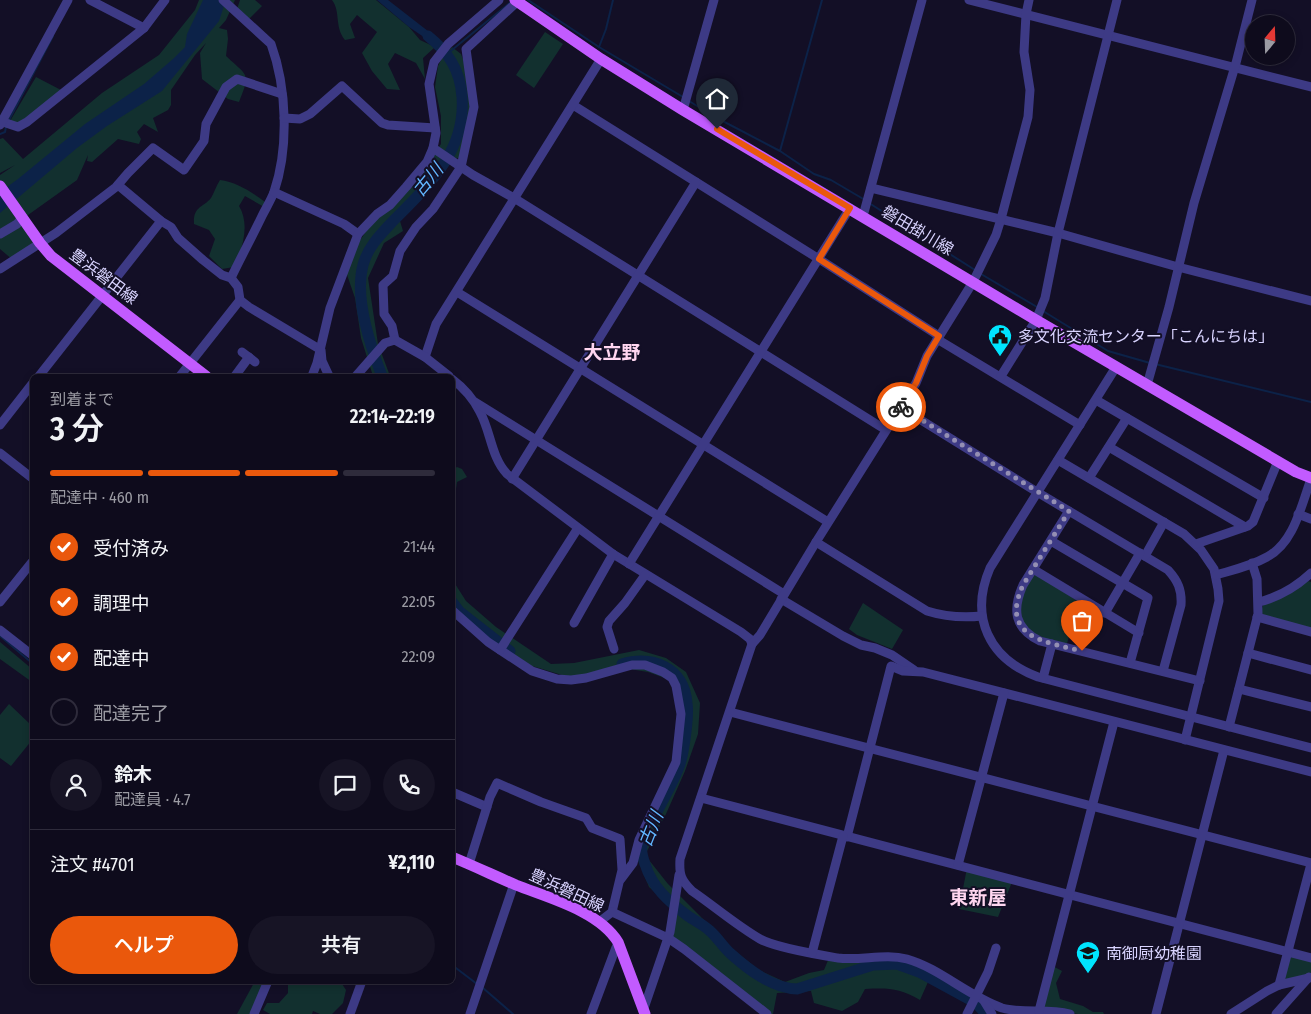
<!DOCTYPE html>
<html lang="ja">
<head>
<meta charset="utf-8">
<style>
	body { margin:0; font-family:"Fira Sans Condensed","Noto Sans JP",sans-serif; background:#171425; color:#f1f3f6; height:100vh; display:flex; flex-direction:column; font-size:19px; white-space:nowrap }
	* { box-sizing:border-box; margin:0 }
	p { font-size:16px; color:#9b9ba3 }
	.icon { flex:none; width:28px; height:28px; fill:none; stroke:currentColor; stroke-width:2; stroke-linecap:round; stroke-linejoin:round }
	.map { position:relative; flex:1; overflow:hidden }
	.panel { position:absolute; left:30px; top:374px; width:425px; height:610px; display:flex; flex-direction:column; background:#0e0b1c; border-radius:8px; box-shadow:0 2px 8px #0003,0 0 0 1px #2e2b3b }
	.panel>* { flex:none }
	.needle { width:32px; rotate:19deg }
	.buttons { position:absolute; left:1245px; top:15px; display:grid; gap:10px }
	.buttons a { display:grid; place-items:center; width:50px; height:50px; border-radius:50%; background:#0e0b1c; box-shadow:0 2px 8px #0003,0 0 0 1px #2e2b3b; font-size:25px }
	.pin { position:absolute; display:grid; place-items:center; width:42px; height:42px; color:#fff; margin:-51px -21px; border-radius:50% 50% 50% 0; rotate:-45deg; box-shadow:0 0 5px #0007 }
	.pin .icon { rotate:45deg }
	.courier { position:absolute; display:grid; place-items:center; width:50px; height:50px; margin:-25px; border:4px solid #ea580c; border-radius:50%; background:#fff; color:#222; box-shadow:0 1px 6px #0007 }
	.headline em { font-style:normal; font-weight:600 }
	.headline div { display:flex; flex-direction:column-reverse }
	.headline { display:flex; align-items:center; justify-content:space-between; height:85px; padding:0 20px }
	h1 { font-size:32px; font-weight:600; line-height:38px }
	.bar { display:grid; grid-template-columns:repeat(4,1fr); gap:8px 5px; align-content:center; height:60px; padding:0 20px }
	.bar i { height:6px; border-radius:4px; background:#2e2b3b }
	.bar .selected { background:#ea580c }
	.bar p { grid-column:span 4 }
	.line { display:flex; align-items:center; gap:12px; padding:0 20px; border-top:1px solid #2e2b3b }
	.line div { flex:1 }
	.round { display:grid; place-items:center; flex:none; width:52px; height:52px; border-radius:26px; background:#171425 }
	ol { padding:0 20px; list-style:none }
	li { display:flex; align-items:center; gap:15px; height:55px }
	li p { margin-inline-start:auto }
	li .icon { padding:5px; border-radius:50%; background:#ea580c; color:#fff; stroke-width:4 }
	li:last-child { color:#9b9ba3 }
	li i { width:28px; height:28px; border:2px solid #2e2b3b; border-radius:50% }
	.cta { display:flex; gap:10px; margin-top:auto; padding:10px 20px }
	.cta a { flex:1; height:58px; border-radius:30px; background:#ea580c; color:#fff; font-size:20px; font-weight:600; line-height:58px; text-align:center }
	.cta a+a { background:#171425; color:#f1f3f6 }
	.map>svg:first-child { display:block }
	.green { fill:#12302f }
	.water { fill:#0c2248 }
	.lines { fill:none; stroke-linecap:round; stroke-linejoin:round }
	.stream { stroke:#0c2248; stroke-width:2 }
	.river { stroke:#0c2248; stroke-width:11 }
	.minor { stroke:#3d3a85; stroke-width:9 }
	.major { stroke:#c25bff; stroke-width:11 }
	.done { stroke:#948fb3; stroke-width:5; stroke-dasharray:0 9 }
	.route { stroke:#ea580c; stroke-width:6 }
	.labels { text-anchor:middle; stroke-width:4; stroke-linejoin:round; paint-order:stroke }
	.street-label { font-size:16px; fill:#d9d4ff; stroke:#130f26 }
	.poi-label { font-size:16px; fill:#d9d4ff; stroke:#130f26; text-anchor:start }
	.water-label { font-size:18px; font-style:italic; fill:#62b6ff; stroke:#130f26 }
	.quarter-label { font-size:19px; font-weight:bold; fill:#ffd6f0; stroke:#130f26 }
</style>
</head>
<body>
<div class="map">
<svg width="1311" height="1014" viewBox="0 0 1311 1014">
	<rect width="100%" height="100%" fill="#130f26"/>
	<g class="green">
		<path d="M199 0H235L226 20 219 28 227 30 228 39 226 56C248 77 251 72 239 102L228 99 202 79 200 53 206 43 195 55 171 90V105L168 110 153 118 158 132 144 124 137 132 141 139 139 144 118 139 92 162 87 161 88 155 77 180 21 220 37 245 13 260 0 249V175L15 165 0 173V139L3 138 23 159 102 93 159 55 195 10Z"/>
		<path d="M240 0H255L262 6 249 19 237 9Z"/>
		<path d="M332 0H376L409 27 420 40 435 47 423 58 425 79 416 63 395 53 388 64 400 90 387 89 372 71 362 53 377 32 357 15 350 24 355 38 345 40C334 26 341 12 332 0Z"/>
		<path d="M545 32 563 44 534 88 516 75Z"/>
		<path d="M452 47 461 54 471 81 473 104 461 159 452 157 400 221 403 231 384 243 368 278 378 344 390 376H373L361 338 355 298 345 269 352 252 371 224 426 165 441 144V116L435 87 438 66 443 56Z"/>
		<path d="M36 77 61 90 35 113 16 124 10 121Z"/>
		<path d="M220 180C236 182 252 192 265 202L266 208 245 196 239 206C250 224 243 248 234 267L222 269 209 256 215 239 209 230 194 224C193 206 203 208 211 198 214 193 216 186 220 180Z"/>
		<path d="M457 467 462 469 467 477 457 482 453 510V469Z"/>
		<path d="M1032 571 1079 602 1066 647 1025 630 1017 598Z"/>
		<path d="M452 579 466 601 496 627 551 664 574 663 639 650 666 658 686 672 700 703 698 734 685 771 666 814 645 855 668 884 735 951 759 970 785 982 809 973 824 970 829 958 910 960 976 996 971 1006 928 982 920 1000C899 988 889 988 865 989L858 1002 842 1011 814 1003 811 991 777 993 773 1014H768L668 938 674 910 649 887 635 853 676 762 680 722 673 681 648 672 623 668 572 678 532 666 472 628 453 607Z"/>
		<path d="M1308 581 1311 582V628L1264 616 1261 612 1263 605Z"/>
		<path d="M863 603 903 630 892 649 857 635 849 629Z"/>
		<path d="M0 642 32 669V682L0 659Z"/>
		<path d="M9 704 32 726V740L11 766 0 758V715Z"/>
		<path d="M967 868 1012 882 998 917 959 909Z"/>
		<path d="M1288 951 1311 958V975L1280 982Z"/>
		<path d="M1051 965 1062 971 1056 983 1060 999 1083 1006 1093 1012H1103L1104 1014H1078L1040 1009Z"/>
		<path d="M255 981H269L254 1014H237Z"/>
		<path d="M288 981H340L346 990 343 1003 332 1014H320L313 1011 312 1014H270L263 1010 267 1003H279L288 993Z"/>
	</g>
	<g class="water">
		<path d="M203 0H226L219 21 162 91 107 126 77 148 0 213V192L18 179 85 124 144 84 173 59 185 47 187 34Z"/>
		<path d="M377 0H388L442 42 437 46 409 27Z"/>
	</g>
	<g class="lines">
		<g class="stream">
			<path d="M528 0 599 47 683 97"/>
			<path d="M599 47 606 29 613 0"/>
			<path d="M447 54 511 2"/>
			<path d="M689 101 715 117 780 151 814 174 831 180 865 200"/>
			<path d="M9 120 53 36"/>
			<path d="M0 134 5 132 6 127"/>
			<path d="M780 151 822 0"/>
			<path d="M869 203 975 270"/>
			<path d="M981 274 1037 307"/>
			<path d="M1043 311 1108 351 1150 363"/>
			<path d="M1155 364 1311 402"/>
			<path d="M0 636 32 663"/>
			<path d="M452 965 477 984"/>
			<path d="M483 988 513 1014"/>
		</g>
		<g class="river">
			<path d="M382 376C370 345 354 298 363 265 368 246 382 233 395 219 430 184 466 150 462 97 460 69 448 52 428 36"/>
			<path d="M452 602 459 611 510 651"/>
			<path d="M622 664C652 655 684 667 687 703 689 716 684 751 680 764 674 782 663 799 655 816"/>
			<path d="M645 835C640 846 641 853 645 864 652 887 669 902 688 916 695 921 704 925 710 931 718 938 723 947 731 954 749 970 772 988 797 989L873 965 897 964 919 972 976 1003 986 1014"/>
		</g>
		<g class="minor">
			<path d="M90 0 144 28"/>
			<path d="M223 0 271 44C287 88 289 148 274 192 271 200 266 208 262 216 252 237 241 257 231 278"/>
			<path d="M969 0 1311 87"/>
			<path d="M573 105 819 259 939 336"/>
			<path d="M683 110 714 0"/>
			<path d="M284 118 300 119 310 114 342 86 382 123 388 125 435 128"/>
			<path d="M3 122 18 127 27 122 144 28 165 0"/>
			<path d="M0 125 68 0"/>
			<path d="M433 148 473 175 514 198 886 430"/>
			<path d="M118 185 161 221 171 227 178 238 203 260 222 275 231 278 238 287 240 300 249 307 321 350 322 361 329 376"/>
			<path d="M871 188 1058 233 1178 267 1311 301"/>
			<path d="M274 192 344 224 358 234"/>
			<path d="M863 216 922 0"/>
			<path d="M0 234 17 224 22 218"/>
			<path d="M0 269 56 233 116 187 128 173 153 148 184 170 204 141 206 124 226 87 237 79 282 94"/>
			<path d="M457 292 828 522"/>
			<path d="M937 339 1080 425"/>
			<path d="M395 340 392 326 384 314 383 285 393 276 400 251 416 227 433 209 461 167 474 107 466 49 517 2"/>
			<path d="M242 352 255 362"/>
			<path d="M425 357 436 324 601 59"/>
			<path d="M1116 367 990 568C969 617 989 659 1038 677L1311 748"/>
			<path d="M39 376 161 221"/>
			<path d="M180 376 240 300"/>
			<path d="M235 376 249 357"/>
			<path d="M312 376 317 363 330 308 358 234 377 214 390 205 406 187 427 162 433 148 436 133 429 84 434 62 448 44 499 0"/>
			<path d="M356 376 385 343 395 340 425 357 449 376"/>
			<path d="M1001 376 1036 320 1045 298 1058 233 1117 0"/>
			<path d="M452 379C464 388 474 400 480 412 491 432 491 457 507 474L613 554 741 632 750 639 752 644 680 859C679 875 681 880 692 891 714 906 736 925 760 939 776 948 820 955 838 958 861 961 885 953 907 959 939 968 968 996 1002 1008 1024 1014 1047 1008 1070 1014"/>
			<path d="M1147 385 1169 307 1194 203 1236 63 1252 0"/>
			<path d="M1096 400 1264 498"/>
			<path d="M475 402 784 594"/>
			<path d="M900 407 1037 492 1168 570C1178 581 1182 590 1181 605L1163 671"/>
			<path d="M0 425 32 384"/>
			<path d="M1109 447 1245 527"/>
			<path d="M0 453 32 478"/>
			<path d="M1058 460 1184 534 1201 550 1214 569 1218 589 1219 601 1185 740"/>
			<path d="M1089 478 1127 418"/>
			<path d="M512 479 696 182"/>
			<path d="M1069 511 1023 585C1012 610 1014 628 1040 641L1200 681"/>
			<path d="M1298 514 1311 519"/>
			<path d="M1051 541 1148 598 1130 663"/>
			<path d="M816 542 927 611C946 617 963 618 982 616"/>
			<path d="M1196 544 1248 526 1253 522 1278 461"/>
			<path d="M1145 556 1164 522"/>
			<path d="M629 564 850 208"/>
			<path d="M1033 569 1139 633"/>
			<path d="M1216 575C1233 570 1251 566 1267 557 1294 543 1301 506 1311 479"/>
			<path d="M781 599 843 636 861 645 875 648 892 655 914 670"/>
			<path d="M0 602 32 562"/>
			<path d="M1259 602C1279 597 1296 587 1311 573"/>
			<path d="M452 610 488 642 532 671 557 679 571 680 586 678 632 665H645L663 672 672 678 676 686 681 714 676 762 639 840 633 863 621 879"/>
			<path d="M1105 613 1140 553"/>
			<path d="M1257 617 1311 632"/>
			<path d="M574 623 613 554"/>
			<path d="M0 630 32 655"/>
			<path d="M752 644 760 635 816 542 916 383 927 356 973 282 996 235 1001 219 1028 117 1030 90 1024 52 1026 14 1029 0"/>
			<path d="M614 649 607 627 609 621 625 603 645 575"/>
			<path d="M500 650 578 528"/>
			<path d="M1248 653 1311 670"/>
			<path d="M1043 678 1052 644"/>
			<path d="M1239 689 1311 707"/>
			<path d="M730 712 1311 863"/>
			<path d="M1229 727 1258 614 1257 579 1252 563"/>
			<path d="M452 792 487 807"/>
			<path d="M701 798 1311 958"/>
			<path d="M847 837 891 666 903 671 923 672 1311 772"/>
			<path d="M469 864 490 797 497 783 541 802 586 818 592 828 620 839 622 870 612 912"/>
			<path d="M958 865 1004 693"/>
			<path d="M599 922 612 912 668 938 684 949 767 1014"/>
			<path d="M812 953 843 836"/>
			<path d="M1279 985 1311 864"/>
			<path d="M984 1001 992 1014"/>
			<path d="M643 1011 670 932 679 875"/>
			<path d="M1039 1011 1114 722"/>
			<path d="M254 1014 268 981"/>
			<path d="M350 1014 362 981"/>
			<path d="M470 1014 514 884"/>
			<path d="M591 1014 618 942"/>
			<path d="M967 1014 988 972 996 948"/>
			<path d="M1156 1014 1224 750"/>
			<path d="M1231 1014 1267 991 1279 985 1309 978"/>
			<path d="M1276 1014 1309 977"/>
		</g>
		<g class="major">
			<path d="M515 0 601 59 683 110 1036 320 1296 472 1311 478"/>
			<path d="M0 186 40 243 51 256 206 376"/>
			<path d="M452 857C474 866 495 876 516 885 549 898 599 911 618 942L645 1014"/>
		</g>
	</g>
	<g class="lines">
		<path class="done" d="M901 407 1069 511 1023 585C999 637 1045 642 1082 651"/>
		<path class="route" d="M717 129 850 208 819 259 939 336 927 356 916 383 901 407"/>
	</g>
	<defs>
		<g id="civic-pin" transform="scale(1.25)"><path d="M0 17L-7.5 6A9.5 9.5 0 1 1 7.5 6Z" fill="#00e5ff" stroke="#130f26"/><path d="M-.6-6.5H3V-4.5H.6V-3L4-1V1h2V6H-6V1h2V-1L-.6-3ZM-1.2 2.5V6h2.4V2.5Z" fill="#111"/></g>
		<g id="school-pin" transform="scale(1.25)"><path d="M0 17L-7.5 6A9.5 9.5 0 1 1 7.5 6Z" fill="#00e5ff" stroke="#130f26"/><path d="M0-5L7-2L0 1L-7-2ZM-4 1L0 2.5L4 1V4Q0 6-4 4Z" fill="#111"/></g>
	</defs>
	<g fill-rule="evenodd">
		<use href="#civic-pin" x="1000" y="336"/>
		<use href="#school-pin" x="1088" y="953"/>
	</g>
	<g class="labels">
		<g class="street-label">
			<text transform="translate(918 230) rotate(31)" y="6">磐田掛川線</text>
			<text transform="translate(104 276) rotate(37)" y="6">豊浜磐田線</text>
			<text transform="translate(567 890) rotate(25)" y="6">豊浜磐田線</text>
		</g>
		<g class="poi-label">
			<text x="1018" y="342">多文化交流センター「こんにちは」</text>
			<text x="1106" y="959">南御厨幼稚園</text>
		</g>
		<g class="water-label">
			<text transform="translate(428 180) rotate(-50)" y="6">古川</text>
			<text transform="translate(651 829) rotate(-68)" y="6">古川</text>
		</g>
		<g class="quarter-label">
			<text x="612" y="359">大立野</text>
			<text x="978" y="904">東新屋</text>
		</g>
	</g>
</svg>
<div class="buttons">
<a><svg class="needle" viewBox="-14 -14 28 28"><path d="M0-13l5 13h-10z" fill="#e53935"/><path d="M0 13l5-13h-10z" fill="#9b9ba3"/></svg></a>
</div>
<div class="pin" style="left:1082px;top:651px;background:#ea580c"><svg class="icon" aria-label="bag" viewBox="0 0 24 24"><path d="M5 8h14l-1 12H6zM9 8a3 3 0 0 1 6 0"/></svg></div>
<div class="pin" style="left:717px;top:129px;background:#1f2937"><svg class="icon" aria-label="home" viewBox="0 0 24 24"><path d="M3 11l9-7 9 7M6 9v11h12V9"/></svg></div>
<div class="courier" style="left:901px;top:407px"><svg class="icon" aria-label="bike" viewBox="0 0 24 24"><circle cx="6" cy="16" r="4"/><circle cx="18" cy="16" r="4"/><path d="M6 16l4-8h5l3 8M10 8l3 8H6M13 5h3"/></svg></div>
<section class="panel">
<div class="headline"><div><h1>3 分</h1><p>到着まで</p></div><em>22:14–22:19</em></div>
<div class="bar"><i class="selected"></i><i class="selected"></i><i class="selected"></i><i></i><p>配達中 · 460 m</p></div>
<ol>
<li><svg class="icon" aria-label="check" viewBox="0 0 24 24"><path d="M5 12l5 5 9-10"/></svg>受付済み<p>21:44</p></li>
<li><svg class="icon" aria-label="check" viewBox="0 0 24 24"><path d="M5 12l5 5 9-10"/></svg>調理中<p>22:05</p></li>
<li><svg class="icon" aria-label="check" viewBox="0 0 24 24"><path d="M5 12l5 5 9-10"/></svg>配達中<p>22:09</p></li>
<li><i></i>配達完了</li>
</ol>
<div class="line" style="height:90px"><a class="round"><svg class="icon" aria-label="person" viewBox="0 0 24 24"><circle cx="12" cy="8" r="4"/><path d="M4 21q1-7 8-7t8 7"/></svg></a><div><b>鈴木</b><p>配達員 · 4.7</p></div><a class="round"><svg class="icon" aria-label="chat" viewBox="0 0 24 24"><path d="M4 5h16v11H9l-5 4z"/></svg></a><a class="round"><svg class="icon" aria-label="phone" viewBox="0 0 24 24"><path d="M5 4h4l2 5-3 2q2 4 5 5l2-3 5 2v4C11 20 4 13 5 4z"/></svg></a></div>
<div class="line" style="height:65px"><div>注文 #4701</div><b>¥2,110</b></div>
<div class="cta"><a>ヘルプ</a><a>共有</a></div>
</section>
</div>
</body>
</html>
